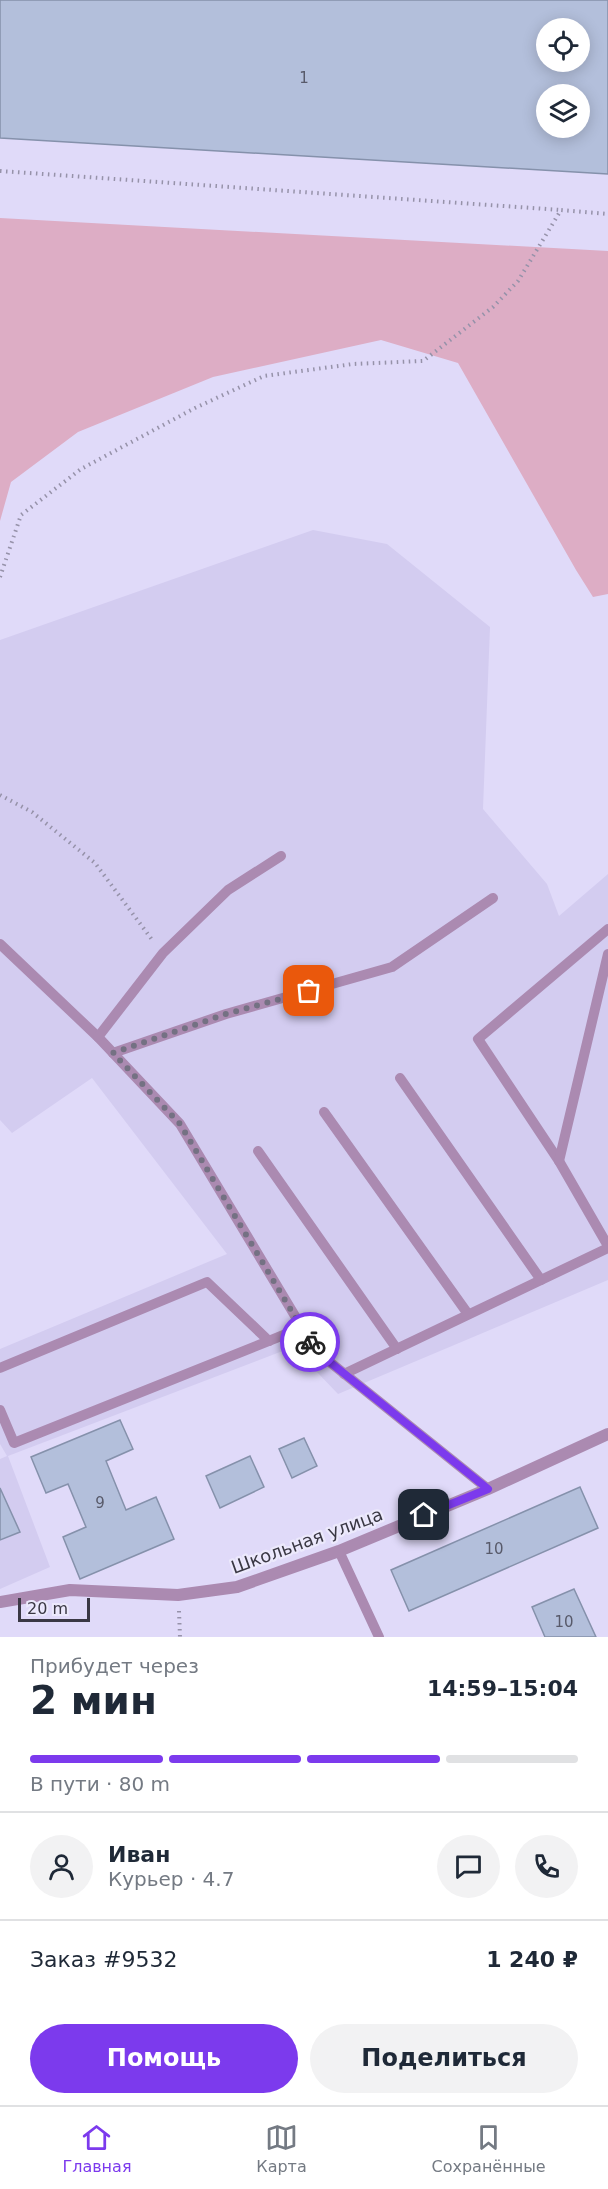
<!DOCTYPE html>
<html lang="ru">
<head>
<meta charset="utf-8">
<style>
	body { margin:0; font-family:"DejaVu Sans",sans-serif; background:#f2f2f3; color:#1f2937; height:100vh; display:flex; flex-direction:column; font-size:22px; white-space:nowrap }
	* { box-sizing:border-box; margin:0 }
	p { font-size:20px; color:#747a83 }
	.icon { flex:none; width:33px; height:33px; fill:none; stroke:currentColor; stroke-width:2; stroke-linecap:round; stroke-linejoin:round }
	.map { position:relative; height:1637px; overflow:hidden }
	.sheet { display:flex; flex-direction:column; background:#fff; flex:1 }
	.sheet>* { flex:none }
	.controls { position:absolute; left:536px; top:18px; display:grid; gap:12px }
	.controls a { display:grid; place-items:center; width:54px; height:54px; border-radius:50%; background:#fff; box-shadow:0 3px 15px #0003; font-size:30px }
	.scale { position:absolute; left:18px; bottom:15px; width:72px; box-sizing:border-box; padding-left:6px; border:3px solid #3a3844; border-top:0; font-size:16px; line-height:21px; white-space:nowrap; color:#3a3844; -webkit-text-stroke:4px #ece9fc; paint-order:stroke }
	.pin { position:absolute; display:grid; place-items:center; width:51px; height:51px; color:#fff; margin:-26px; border-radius:12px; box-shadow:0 3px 9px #0006 }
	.courier { position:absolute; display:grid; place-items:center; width:60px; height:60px; margin:-30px; border:4px solid #7c3aed; border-radius:50%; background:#fff; color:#222; box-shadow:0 2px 8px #0007 }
	.headline em { font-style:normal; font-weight:800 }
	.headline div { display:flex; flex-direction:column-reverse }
	.headline { display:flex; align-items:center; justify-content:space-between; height:102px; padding:0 30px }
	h1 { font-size:39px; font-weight:800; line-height:45px }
	.bar { display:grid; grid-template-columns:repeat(4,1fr); gap:9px 6px; align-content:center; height:72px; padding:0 30px }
	.bar i { height:8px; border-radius:4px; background:#e0e1e3 }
	.bar .on { background:#7c3aed }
	.bar p { grid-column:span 4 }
	.line { display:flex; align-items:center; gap:15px; padding:0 30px; border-top:2px solid #e0e1e3 }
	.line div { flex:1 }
	.round { display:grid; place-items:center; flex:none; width:63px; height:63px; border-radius:32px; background:#f2f2f3 }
	.cta { display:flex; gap:12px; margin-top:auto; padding:12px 30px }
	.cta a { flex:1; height:69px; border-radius:36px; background:#7c3aed; color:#fff; font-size:24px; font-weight:800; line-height:69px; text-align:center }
	.cta a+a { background:#f2f2f3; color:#1f2937 }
	.tabs { display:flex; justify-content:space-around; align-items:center; height:84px; border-top:2px solid #e0e1e3; background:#fff; font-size:16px; color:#747a83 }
	.tabs a { display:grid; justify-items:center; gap:3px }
	.tabs .on { color:#7c3aed }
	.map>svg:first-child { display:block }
	.built { fill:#d3ccf0 }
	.green { fill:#ddadc5 }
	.building { fill:#b3bfdb; stroke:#8591ab; stroke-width:1.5; fill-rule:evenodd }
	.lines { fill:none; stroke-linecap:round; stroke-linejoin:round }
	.path { stroke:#9692a9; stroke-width:4; stroke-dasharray:1.5 4.5; stroke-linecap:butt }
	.service { stroke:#ab8ab1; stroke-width:10 }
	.minor { stroke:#ab8ab1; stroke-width:12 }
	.done { stroke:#747183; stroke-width:6; stroke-dasharray:0 10.8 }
	.route { stroke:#7c3aed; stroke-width:8 }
	.labels { text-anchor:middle; stroke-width:4.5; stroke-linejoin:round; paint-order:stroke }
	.number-label { font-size:15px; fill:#585a6a }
	.street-label { font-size:18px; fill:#3a3844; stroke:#ece9fc }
</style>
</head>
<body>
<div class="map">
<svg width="608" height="1637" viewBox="0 0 608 1637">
	<rect width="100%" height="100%" fill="#e0daf9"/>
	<path class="built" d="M313 530 387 544 490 627 483 809 547 884 559 916 608 874V1280L338 1394 293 1347 8 1456 50 1567 0 1589V1459L7 1456 0 1444V1349L227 1254 92 1078 12 1133 0 1120V640Z"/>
	<path class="green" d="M0 218 608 251V594L593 597 576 570 458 363 381 340 213 377 78 432 11 482 0 521Z"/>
	<g class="building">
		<path d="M0 0H608V174L0 138ZM546 28H579V62H546ZM546 94H579V128H546Z"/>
		<path d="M120 1420 133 1449 106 1461 126 1510 156 1497 174 1539 80 1579 63 1537 86 1527 68 1484 46 1493 31 1457Z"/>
		<path d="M304 1438 317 1466 292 1478 279 1449Z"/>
		<path d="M250 1456 264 1487 220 1508 206 1476Z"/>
		<path d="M580 1487 598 1528 409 1611 391 1570Z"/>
		<path d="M0 1488 20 1532 0 1540Z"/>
		<path d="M574 1589 596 1637H545L532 1607Z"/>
	</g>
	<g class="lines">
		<g class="path">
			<path d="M0 171 561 210"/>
			<path d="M0 577 21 515 81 469 195 408 264 376 353 364 423 361 493 307 518 281 561 210 608 214"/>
			<path d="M0 795 32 812 95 863 153 941"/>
			<path d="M179 1611 180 1637"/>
		</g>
		<g class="service">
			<path d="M608 929 478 1039 559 1161 608 1246"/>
			<path d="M0 944 98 1037 180 1124 316 1351 488 1489"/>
			<path d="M98 1037 163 953 228 890 281 856"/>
			<path d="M113 1053 226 1014 392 967 493 898"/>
			<path d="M400 1078 541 1280"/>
			<path d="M324 1112 468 1314"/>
			<path d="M258 1151 397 1349"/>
			<path d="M559 1161 608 954"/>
			<path d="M0 1368 207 1282 269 1341"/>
			<path d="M344 1374 608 1248"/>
			<path d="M0 1410 14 1443 301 1328"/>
			<path d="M339 1551 379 1637"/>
		</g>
		<path class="minor" d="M0 1602 70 1590 178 1595 237 1587 339 1551 488 1489 608 1434"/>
	</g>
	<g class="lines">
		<path class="done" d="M309 991 226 1014 113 1053 180 1124 310 1342"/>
		<path class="route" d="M310 1342 316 1351 488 1489 424 1515"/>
	</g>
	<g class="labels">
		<g class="number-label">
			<text x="304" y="83">1</text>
			<text x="100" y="1508">9</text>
			<text x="494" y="1554">10</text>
			<text x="564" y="1627">10</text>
		</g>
		<g class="street-label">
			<text transform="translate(307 1541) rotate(-20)" y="6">Школьная улица</text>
		</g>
	</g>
</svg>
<div class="controls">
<a><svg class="icon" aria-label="locate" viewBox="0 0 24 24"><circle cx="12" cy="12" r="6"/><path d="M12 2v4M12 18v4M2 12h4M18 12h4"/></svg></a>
<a><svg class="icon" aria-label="layers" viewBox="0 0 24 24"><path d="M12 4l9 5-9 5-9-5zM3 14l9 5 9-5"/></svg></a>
</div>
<div class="scale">20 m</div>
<div class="pin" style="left:309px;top:991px;background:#ea580c"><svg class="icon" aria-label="bag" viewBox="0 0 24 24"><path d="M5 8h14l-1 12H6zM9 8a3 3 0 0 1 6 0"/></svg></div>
<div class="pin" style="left:424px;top:1515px;background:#1f2937"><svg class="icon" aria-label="home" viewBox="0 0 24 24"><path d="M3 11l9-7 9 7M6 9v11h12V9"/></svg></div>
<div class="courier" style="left:310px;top:1342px"><svg class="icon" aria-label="bike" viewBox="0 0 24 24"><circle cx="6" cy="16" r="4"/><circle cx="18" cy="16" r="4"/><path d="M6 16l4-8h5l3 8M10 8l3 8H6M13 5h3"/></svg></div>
</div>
<section class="sheet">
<div class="headline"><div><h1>2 мин</h1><p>Прибудет через</p></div><em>14:59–15:04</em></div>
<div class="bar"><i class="on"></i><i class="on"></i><i class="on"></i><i></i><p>В пути · 80 m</p></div>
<div class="line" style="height:108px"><a class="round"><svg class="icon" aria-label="person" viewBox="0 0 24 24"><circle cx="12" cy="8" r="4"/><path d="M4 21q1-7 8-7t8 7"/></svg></a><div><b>Иван</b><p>Курьер · 4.7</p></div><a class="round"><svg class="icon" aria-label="chat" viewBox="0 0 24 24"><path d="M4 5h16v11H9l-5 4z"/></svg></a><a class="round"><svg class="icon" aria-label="phone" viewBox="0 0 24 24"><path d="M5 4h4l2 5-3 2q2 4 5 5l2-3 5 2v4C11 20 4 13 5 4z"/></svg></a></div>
<div class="line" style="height:78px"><div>Заказ #9532</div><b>1 240 ₽</b></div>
<div class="cta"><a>Помощь</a><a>Поделиться</a></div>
</section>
<nav class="tabs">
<a class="on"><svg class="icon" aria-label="home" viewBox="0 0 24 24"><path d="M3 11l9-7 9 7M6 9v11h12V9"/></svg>Главная</a>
<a><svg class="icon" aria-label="map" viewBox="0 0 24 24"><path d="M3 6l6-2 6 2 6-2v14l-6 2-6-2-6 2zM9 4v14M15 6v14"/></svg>Карта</a>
<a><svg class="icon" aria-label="saved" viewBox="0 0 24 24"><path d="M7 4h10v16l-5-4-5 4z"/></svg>Сохранённые</a>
</nav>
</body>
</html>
